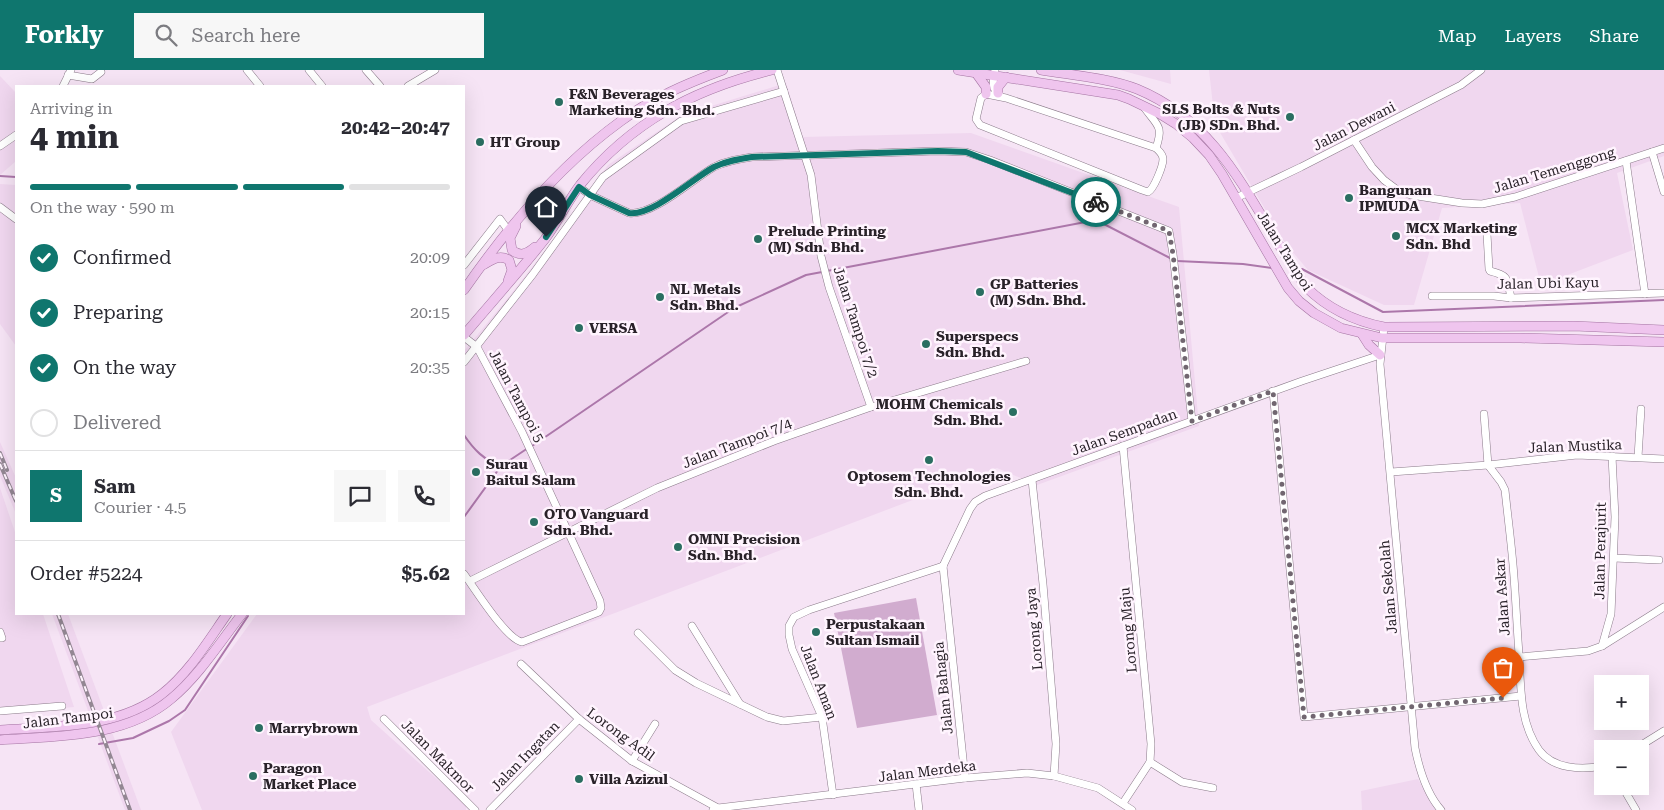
<!DOCTYPE html>
<html lang="en">
<head>
<meta charset="utf-8">
<style>
	body { margin:0; font-family:"Roboto Serif",serif; background:#f7f7f7; color:#2b2b33; height:100vh; display:flex; flex-direction:column; font-size:19px; white-space:nowrap }
	* { box-sizing:border-box; margin:0 }
	p { font-size:16px; color:#7c7c81 }
	.icon { flex:none; width:28px; height:28px; fill:none; stroke:currentColor; stroke-width:2; stroke-linecap:round; stroke-linejoin:round }
	.map { position:relative; flex:1; overflow:hidden }
	.panel { position:absolute; left:15px; top:15px; width:450px; height:530px; display:flex; flex-direction:column; background:#fff; border-radius:0px; box-shadow:0 5px 20px #0002 }
	.panel>* { flex:none }
	.fabs { position:absolute; left:1594px; top:605px; display:grid; gap:10px }
	.fabs a { display:grid; place-items:center; width:55px; height:55px; border-radius:0px; background:#fff; box-shadow:0 5px 20px #0002; font-size:25px }
	.pin { position:absolute; display:grid; place-items:center; width:42px; height:42px; color:#fff; margin:-51px -21px; border-radius:50% 50% 50% 0; rotate:-45deg; box-shadow:0 0 5px #0007 }
	.pin .icon { rotate:45deg }
	.courier { position:absolute; display:grid; place-items:center; width:50px; height:50px; margin:-25px; border:4px solid #0f766e; border-radius:50%; background:#fff; color:#222; box-shadow:0 1px 6px #0007 }
	.summary em { font-style:normal; font-weight:700 }
	.summary div { display:flex; flex-direction:column-reverse }
	.summary { display:flex; align-items:center; justify-content:space-between; height:85px; padding:0 15px }
	h1 { font-size:32px; font-weight:700; line-height:38px }
	.bar { display:grid; grid-template-columns:repeat(4,1fr); gap:8px 5px; align-content:center; height:60px; padding:0 15px }
	.bar i { height:6px; border-radius:4px; background:#e1e1e2 }
	.bar .current { background:#0f766e }
	.bar p { grid-column:span 4 }
	.line { display:flex; align-items:center; gap:12px; padding:0 15px; border-top:1px solid #e1e1e2 }
	.line div { flex:1 }
	.round { display:grid; place-items:center; flex:none; width:52px; height:52px; border-radius:0px; background:#f7f7f7 }
	ol { padding:0 15px; list-style:none }
	li { display:flex; align-items:center; gap:15px; height:55px }
	li p { margin-inline-start:auto }
	li .icon { padding:5px; border-radius:50%; background:#0f766e; color:#fff; stroke-width:4 }
	li:last-child { color:#7c7c81 }
	li i { width:28px; height:28px; border:2px solid #e1e1e2; border-radius:50% }
	header { display:flex; align-items:center; gap:30px; box-sizing:border-box; height:70px; padding:0 25px; background:#0f766e; color:#fff }
	header strong { font-size:24px }
	nav { display:flex; gap:28px; margin-inline-start:auto; font-size:18px }
	.search { width:350px; height:45px; background:#f7f7f7; display:flex; align-items:center; gap:12px; box-sizing:border-box; padding:0 18px; border-radius:0px; color:#7c7c81; font-size:19px }
	.map>svg:first-child { display:block }
	.built { fill:#f0d7ef }
	.green { fill:#d1accf }
	.lines { fill:none; stroke-linecap:round; stroke-linejoin:round }
	.stream { stroke:#ac77aa; stroke-width:2 }
	.minor-casing { stroke:#8a7a89; stroke-width:8 }
	.major-casing { stroke:#a373a1; stroke-width:10 }
	.minor { stroke:#fff; stroke-width:7 }
	.major { stroke:#efc5ee; stroke-width:9 }
	.rail-casing { stroke:#938793; stroke-width:4 }
	.rail { stroke:#fff4fe; stroke-width:2; stroke-dasharray:5.5; stroke-linecap:butt }
	.done { stroke:#716670; stroke-width:5; stroke-dasharray:0 9 }
	.route { stroke:#0f766e; stroke-width:6 }
	.poi-dot { fill:#2a6e61; stroke:#fff4fe; stroke-width:2 }
	.labels { text-anchor:middle; stroke-width:5; stroke-linejoin:round; paint-order:stroke }
	.poi-label { font-size:14px; font-weight:bold; fill:#292229; stroke:#fff4fe; text-anchor:start }
	.street-label { font-size:14px; fill:#292229; stroke:#fff4fe }
</style>
</head>
<body>
<header>
<strong>Forkly</strong>
<div class="search"><svg class="icon" aria-label="search" viewBox="0 0 24 24"><circle cx="10" cy="10" r="6"/><path d="M15 15l6 6"/></svg>Search here</div>
<nav><a>Map</a><a>Layers</a><a>Share</a></nav>
</header>
<div class="map">
<svg width="1664" height="740" viewBox="0 0 1664 740">
	<rect width="100%" height="100%" fill="#f6e4f5"/>
	<g class="built">
		<path d="M1120 0H1170L1171 14Z"/>
		<path d="M1209 0H1664V86L1617 103 1633 180 1541 215 1520 133 1442 138 1414 235H1384L1308 200 1285 173 1215 54Z"/>
		<path d="M0 6 16 23V91L0 105Z"/>
		<path d="M786 13 803 67 971 63 1179 137 1199 356 1037 415 997 398 367 637 371 650 466 735V740H202L171 662 257 544H464V281L507 229 555 168 608 95 682 45Z"/>
		<path d="M0 114 16 115V276L0 254Z"/>
		<path d="M0 372 16 408V444L0 406Z"/>
		<path d="M0 418 16 465V544H43L74 637 0 644Z"/>
		<path d="M52 544H68L141 740H125Z"/>
		<path d="M1418 709 1433 736 1438 740H1362L1361 721Z"/>
	</g>
	<path class="green" d="M916 528 937 645 857 658 834 543Z"/>
	<g class="lines">
		<g class="stream">
			<path d="M0 106 16 107"/>
			<path d="M1177 191 1243 194 1272 198"/>
			<path d="M1299 199H1302L1383 242 1664 230"/>
			<path d="M827 201 1096 150 1170 188"/>
			<path d="M464 365C474 380 484 390 501 396"/>
			<path d="M532 376 734 238 806 205 822 202"/>
			<path d="M464 447 501 396 528 378"/>
			<path d="M99 674 133 668 169 651 185 640 248 546"/>
		</g>
		<g class="minor-casing">
			<g id="minor">
				<path d="M247 0 260 16"/>
				<path d="M309 0 322 16"/>
				<path d="M366 0 380 16"/>
				<path d="M777 0 811 105 821 186 829 217 871 337"/>
				<path d="M995 0C994 9 990 18 999 24"/>
				<path d="M68 5 92 9 101 2"/>
				<path d="M63 16 71 0"/>
				<path d="M408 16 435 0"/>
				<path d="M986 24 1006 28 1156 78C1159 81 1163 84 1163 89 1163 96 1154 119 1148 122L1142 120 980 55 976 49 981 28Z"/>
				<path d="M1144 37C1157 56 1164 55 1156 78"/>
				<path d="M1354 70 1372 97 1384 110 1396 119 1411 125 1462 133 1482 134 1515 127 1664 78"/>
				<path d="M0 76 16 65"/>
				<path d="M1652 82 1664 122"/>
				<path d="M1626 91 1645 224"/>
				<path d="M579 117 590 125 629 143C653 146 693 109 714 97 726 91 739 89 752 87L938 81 966 82 990 90 1169 161 1173 184 1192 351"/>
				<path d="M1236 128 1301 97 1461 15 1481 0"/>
				<path d="M0 137 16 149"/>
				<path d="M1487 164 1489 199 1490 201C1510 206 1507 209 1511 228"/>
				<path d="M464 195 500 149 508 160"/>
				<path d="M1432 226H1494L1511 228 1664 223"/>
				<path d="M1384 257 1380 294 1415 678C1419 698 1427 724 1441 740"/>
				<path d="M464 267 477 277 522 362 600 531 601 538 599 542 522 572C506 569 475 519 464 504"/>
				<path d="M464 292 533 204 603 107 681 51 784 21"/>
				<path d="M1273 321 1304 647 1521 626"/>
				<path d="M1484 344 1488 395 1501 412 1505 420C1508 449 1512 478 1514 507 1516 533 1517 558 1519 584 1521 616 1519 652 1539 680 1553 699 1581 700 1602 696"/>
				<path d="M1638 387 1641 339"/>
				<path d="M1391 402 1488 395 1577 385 1664 389"/>
				<path d="M1032 410 1043 514 1056 674 1054 706"/>
				<path d="M1614 488 1659 490"/>
				<path d="M943 496 970 439 975 432 985 426 1302 311 1380 285"/>
				<path d="M943 496 965 708"/>
				<path d="M470 511 657 418 774 371 871 337 1026 291"/>
				<path d="M692 556 740 634"/>
				<path d="M0 562 2 568H0"/>
				<path d="M638 563 675 600 696 613 767 647 783 651 822 647"/>
				<path d="M1602 576 1611 544 1615 447 1612 386"/>
				<path d="M1519 587 1588 581 1602 576 1664 537"/>
				<path d="M521 594 579 649 632 691 718 738"/>
				<path d="M0 641 62 636"/>
				<path d="M384 649 475 740"/>
				<path d="M1635 679 1664 661"/>
				<path d="M632 691 655 654"/>
				<path d="M1150 692 1182 712 1213 718"/>
				<path d="M916 714 919 740"/>
				<path d="M1622 716 1636 740"/>
				<path d="M833 725 822 647 792 579 789 565V556L794 547 809 540 943 496"/>
				<path d="M1123 733 1150 692 1151 674 1123 376"/>
				<path d="M490 740 579 649"/>
				<path d="M713 740 718 738 965 708 1027 703 1054 706 1098 718 1132 740"/>
			</g>
		</g>
		<g class="major-casing">
			<g id="major">
				<path d="M958 0 1118 25 1129 29 1160 44 1176 54 1193 68 1209 85 1222 104 1288 218 1299 231 1314 243 1341 258 1382 268H1521L1664 272"/>
				<path d="M1041 0C1071 5 1109 8 1137 19 1227 56 1254 144 1306 217 1328 239 1354 251 1384 257L1574 256 1664 260"/>
				<path d="M976 3 986 17V24"/>
				<path d="M998 23V17L1006 7"/>
				<path d="M516 156 510 168 512 180C520 187 527 184 535 177"/>
				<path d="M483 195C492 190 499 184 509 190L512 200 508 211"/>
				<path d="M464 220C507 158 560 95 621 51 652 28 688 13 723 0"/>
				<path d="M1362 264 1369 275 1380 285"/>
				<path d="M464 265C491 233 519 202 545 169 558 152 567 132 580 115 631 52 694 19 772 0"/>
				<path d="M0 660C53 656 118 659 162 624 189 603 208 571 227 544"/>
				<path d="M0 670C57 666 125 668 171 629 199 606 220 572 242 544"/>
			</g>
		</g>
		<use href="#minor" class="minor"/>
		<use href="#major" class="major"/>
		<g class="rail-casing">
			<g id="rail">
				<path d="M0 383 7 400"/>
				<path d="M0 394 16 431"/>
				<path d="M58 544 130 740"/>
			</g>
		</g>
		<use href="#rail" class="rail"/>
	</g>
	<g class="lines">
		<path class="done" d="M1096 132 1169 161 1173 184 1192 351 1273 321 1304 647 1503 628"/>
		<path class="route" d="M546 167 579 117 590 125 629 143C653 146 692 109 714 97 726 91 739 89 752 87L938 81 966 82 1096 132"/>
	</g>
	<g class="poi-dot">
		<circle cx="559" cy="32" r="5"/>
		<circle cx="1290" cy="47" r="5"/>
		<circle cx="480" cy="72" r="5"/>
		<circle cx="1349" cy="128" r="5"/>
		<circle cx="1396" cy="166" r="5"/>
		<circle cx="758" cy="169" r="5"/>
		<circle cx="980" cy="222" r="5"/>
		<circle cx="660" cy="227" r="5"/>
		<circle cx="579" cy="258" r="5"/>
		<circle cx="926" cy="274" r="5"/>
		<circle cx="1013" cy="342" r="5"/>
		<circle cx="929" cy="390" r="5"/>
		<circle cx="476" cy="402" r="5"/>
		<circle cx="534" cy="452" r="5"/>
		<circle cx="678" cy="477" r="5"/>
		<circle cx="816" cy="562" r="5"/>
		<circle cx="259" cy="658" r="5"/>
		<circle cx="253" cy="706" r="5"/>
		<circle cx="579" cy="709" r="5"/>
	</g>
	<g class="labels">
		<g class="poi-label">
			<text x="569" y="29">F&amp;N Beverages<tspan x="569" dy="16">Marketing Sdn. Bhd.</tspan></text>
			<text x="1280" y="44" text-anchor="end">SLS Bolts &amp; Nuts<tspan x="1280" dy="16">(JB) SDn. Bhd.</tspan></text>
			<text x="490" y="77">HT Group</text>
			<text x="1359" y="125">Bangunan<tspan x="1359" dy="16">IPMUDA</tspan></text>
			<text x="1406" y="163">MCX Marketing<tspan x="1406" dy="16">Sdn. Bhd</tspan></text>
			<text x="768" y="166">Prelude Printing<tspan x="768" dy="16">(M) Sdn. Bhd.</tspan></text>
			<text x="990" y="219">GP Batteries<tspan x="990" dy="16">(M) Sdn. Bhd.</tspan></text>
			<text x="670" y="224">NL Metals<tspan x="670" dy="16">Sdn. Bhd.</tspan></text>
			<text x="589" y="263">VERSA</text>
			<text x="936" y="271">Superspecs<tspan x="936" dy="16">Sdn. Bhd.</tspan></text>
			<text x="1003" y="339" text-anchor="end">MOHM Chemicals<tspan x="1003" dy="16">Sdn. Bhd.</tspan></text>
			<text x="486" y="399">Surau<tspan x="486" dy="16">Baitul Salam</tspan></text>
			<text x="929" y="411" text-anchor="middle">Optosem Technologies<tspan x="929" dy="16">Sdn. Bhd.</tspan></text>
			<text x="544" y="449">OTO Vanguard<tspan x="544" dy="16">Sdn. Bhd.</tspan></text>
			<text x="688" y="474">OMNI Precision<tspan x="688" dy="16">Sdn. Bhd.</tspan></text>
			<text x="826" y="559">Perpustakaan<tspan x="826" dy="16">Sultan Ismail</tspan></text>
			<text x="269" y="663">Marrybrown</text>
			<text x="263" y="703">Paragon<tspan x="263" dy="16">Market Place</tspan></text>
			<text x="589" y="714">Villa Azizul</text>
		</g>
		<g class="street-label">
			<text transform="translate(1354 56) rotate(-27)" y="5">Jalan Dewani</text>
			<text transform="translate(1554 100) rotate(-17)" y="5">Jalan Temenggong</text>
			<text transform="translate(1285 181) rotate(58)" y="5">Jalan Tampoi</text>
			<text transform="translate(1548 213) rotate(-1)" y="5">Jalan Ubi Kayu</text>
			<text transform="translate(856 252) rotate(72)" y="5">Jalan Tampoi 7/2</text>
			<text transform="translate(517 326) rotate(62)" y="5">Jalan Tampoi 5</text>
			<text transform="translate(1124 362) rotate(-20)" y="5">Jalan Sempadan</text>
			<text transform="translate(737 373) rotate(-21)" y="5">Jalan Tampoi 7/4</text>
			<text transform="translate(1575 376) rotate(-2)" y="5">Jalan Mustika</text>
			<text transform="translate(1600 481) rotate(-89)" y="5">Jalan Perajurit</text>
			<text transform="translate(1388 517) rotate(-95)" y="5">Jalan Sekolah</text>
			<text transform="translate(1502 527) rotate(-94)" y="5">Jalan Askar</text>
			<text transform="translate(1034 559) rotate(-95)" y="5">Lorong Jaya</text>
			<text transform="translate(1128 560) rotate(-95)" y="5">Lorong Maju</text>
			<text transform="translate(819 612) rotate(69)" y="5">Jalan Aman</text>
			<text transform="translate(943 618) rotate(-96)" y="5">Jalan Bahagia</text>
			<text transform="translate(68 648) rotate(-7)" y="5">Jalan Tampoi</text>
			<text transform="translate(621 664) rotate(36)" y="5">Lorong Adil</text>
			<text transform="translate(438 686) rotate(45)" y="5">Jalan Makmor</text>
			<text transform="translate(525 686) rotate(-46)" y="5">Jalan Ingatan</text>
			<text transform="translate(927 701) rotate(-7)" y="5">Jalan Merdeka</text>
		</g>
	</g>
</svg>
<div class="fabs">
<a>+</a>
<a>−</a>
</div>
<div class="pin" style="left:1503px;top:628px;background:#ea580c"><svg class="icon" aria-label="bag" viewBox="0 0 24 24"><path d="M5 8h14l-1 12H6zM9 8a3 3 0 0 1 6 0"/></svg></div>
<div class="pin" style="left:546px;top:167px;background:#1f2937"><svg class="icon" aria-label="home" viewBox="0 0 24 24"><path d="M3 11l9-7 9 7M6 9v11h12V9"/></svg></div>
<div class="courier" style="left:1096px;top:132px"><svg class="icon" aria-label="bike" viewBox="0 0 24 24"><circle cx="6" cy="16" r="4"/><circle cx="18" cy="16" r="4"/><path d="M6 16l4-8h5l3 8M10 8l3 8H6M13 5h3"/></svg></div>
<section class="panel">
<div class="summary"><div><h1>4 min</h1><p>Arriving in</p></div><em>20:42–20:47</em></div>
<div class="bar"><i class="current"></i><i class="current"></i><i class="current"></i><i></i><p>On the way · 590 m</p></div>
<ol>
<li><svg class="icon" aria-label="check" viewBox="0 0 24 24"><path d="M5 12l5 5 9-10"/></svg>Confirmed<p>20:09</p></li>
<li><svg class="icon" aria-label="check" viewBox="0 0 24 24"><path d="M5 12l5 5 9-10"/></svg>Preparing<p>20:15</p></li>
<li><svg class="icon" aria-label="check" viewBox="0 0 24 24"><path d="M5 12l5 5 9-10"/></svg>On the way<p>20:35</p></li>
<li><i></i>Delivered</li>
</ol>
<div class="line" style="height:90px"><b class="round" style="background:#0f766e;color:#fff">S</b><div><b>Sam</b><p>Courier · 4.5</p></div><a class="round"><svg class="icon" aria-label="chat" viewBox="0 0 24 24"><path d="M4 5h16v11H9l-5 4z"/></svg></a><a class="round"><svg class="icon" aria-label="phone" viewBox="0 0 24 24"><path d="M5 4h4l2 5-3 2q2 4 5 5l2-3 5 2v4C11 20 4 13 5 4z"/></svg></a></div>
<div class="line" style="height:65px"><div>Order #5224</div><b>$5.62</b></div>
</section>
</div>
</body>
</html>
